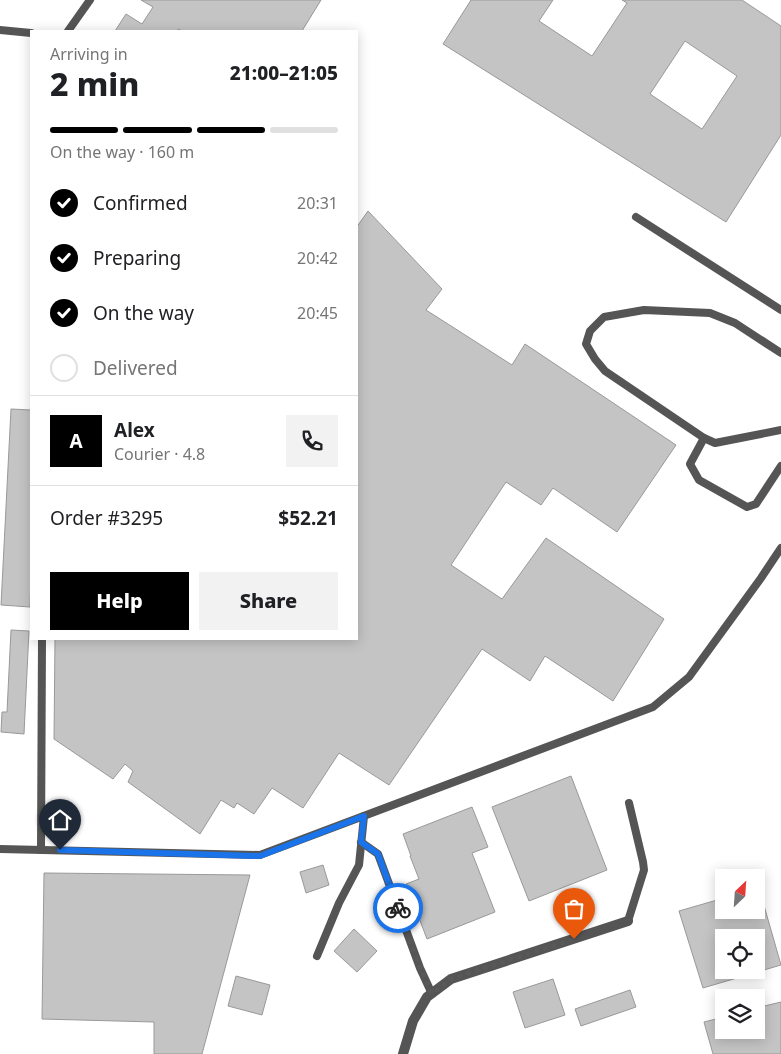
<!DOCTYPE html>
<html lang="en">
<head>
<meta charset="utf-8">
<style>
	body { margin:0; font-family:"Noto Sans",sans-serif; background:#f2f2f2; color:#202124; height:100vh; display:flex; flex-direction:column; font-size:19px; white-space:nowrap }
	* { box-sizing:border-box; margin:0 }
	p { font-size:16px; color:#757577 }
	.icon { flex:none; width:28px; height:28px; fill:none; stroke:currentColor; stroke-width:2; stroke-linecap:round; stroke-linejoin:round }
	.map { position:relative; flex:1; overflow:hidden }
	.side { position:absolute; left:30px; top:30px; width:328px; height:610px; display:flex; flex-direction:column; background:#fff; border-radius:0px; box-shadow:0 2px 12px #0003 }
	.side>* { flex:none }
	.needle { width:32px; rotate:25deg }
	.controls { position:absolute; left:715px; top:869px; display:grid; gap:10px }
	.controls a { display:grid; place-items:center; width:50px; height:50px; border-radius:0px; background:#fff; box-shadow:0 2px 12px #0003; font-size:25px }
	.pin { position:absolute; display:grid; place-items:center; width:42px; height:42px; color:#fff; margin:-51px -21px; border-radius:50% 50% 50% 0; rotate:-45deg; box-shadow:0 0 5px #0007 }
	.pin .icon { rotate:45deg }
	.courier { position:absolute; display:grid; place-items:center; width:50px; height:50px; margin:-25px; border:4px solid #1a73e8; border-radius:50%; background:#fff; color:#222; box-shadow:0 1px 6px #0007 }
	.summary em { font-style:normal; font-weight:800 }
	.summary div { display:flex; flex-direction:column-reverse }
	.summary { display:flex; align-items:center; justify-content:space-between; height:85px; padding:0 20px }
	h1 { font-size:32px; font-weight:800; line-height:38px }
	.bar { display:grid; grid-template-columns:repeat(4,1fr); gap:8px 5px; align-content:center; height:60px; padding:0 20px }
	.bar i { height:6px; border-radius:4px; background:#e0e0e0 }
	.bar .selected { background:#000 }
	.bar p { grid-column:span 4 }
	.line { display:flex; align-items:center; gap:12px; padding:0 20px; border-top:1px solid #e0e0e0 }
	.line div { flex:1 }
	.round { display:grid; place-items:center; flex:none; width:52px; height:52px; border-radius:0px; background:#f2f2f2 }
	ol { padding:0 20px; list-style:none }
	li { display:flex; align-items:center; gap:15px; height:55px }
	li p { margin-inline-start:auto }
	li .icon { padding:5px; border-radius:50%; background:#000; color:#fff; stroke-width:4 }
	li:last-child { color:#757577 }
	li i { width:28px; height:28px; border:2px solid #e0e0e0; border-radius:50% }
	.cta { display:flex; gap:10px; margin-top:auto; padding:10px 20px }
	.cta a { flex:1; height:58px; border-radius:0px; background:#000; color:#fff; font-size:20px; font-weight:800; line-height:58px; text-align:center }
	.cta a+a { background:#f2f2f2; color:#202124 }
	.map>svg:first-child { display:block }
	.building { fill:#c4c4c4; stroke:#999; fill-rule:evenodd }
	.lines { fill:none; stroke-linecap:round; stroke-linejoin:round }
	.service { stroke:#555; stroke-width:8 }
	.minor { stroke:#555; stroke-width:10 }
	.done { stroke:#595959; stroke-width:5; stroke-dasharray:0 9 }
	.route { stroke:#1a73e8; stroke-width:6 }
</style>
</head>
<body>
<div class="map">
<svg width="781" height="1054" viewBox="0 0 781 1054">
	<rect width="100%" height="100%" fill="#fff"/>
	<g class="building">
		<path d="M141 0H321L302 31H183L178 29 177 31H115L126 14 142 24 153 7Z"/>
		<path d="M471 0H553L539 21 592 56 627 3 622 0H742L781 26V135L726 222 443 44ZM685 41 737 76 702 129 650 94Z"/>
		<path d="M368 211 442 289 426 310 512 365 525 344 676 445 617 532 553 488 541 505 506 482 451 565 502 599 546 538 664 619 613 701 545 656 530 681 482 649 389 785 339 753 303 808 272 788 254 814 237 803 234 808 221 800 200 834 128 782 133 771 125 764 113 779 54 739 55 639H356V228Z"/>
		<path d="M11 409 31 410V577L30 607 1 605Z"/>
		<path d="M11 630 29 631 24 734 1 732 2 712H7Z"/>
		<path d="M571 776 607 870 529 901 492 807Z"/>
		<path d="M472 807 488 847 472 853 495 912 427 939 406 884 419 879 410 856H411L403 834Z"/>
		<path d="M323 865 329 885 306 893 300 872Z"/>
		<path d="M44 873 250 875 202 1054H154V1022L42 1019Z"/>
		<path d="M756 888H759L781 965 703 988 679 911 724 898V910H756ZM724 938H756V970H724Z"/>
		<path d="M354 929 377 951 357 972 334 951Z"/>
		<path d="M236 976 270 985 262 1015 228 1006Z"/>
		<path d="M553 979 565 1015 525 1028 513 992Z"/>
		<path d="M630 990 636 1007 581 1026 575 1009Z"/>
		<path d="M781 1002V1054H713L704 1022 724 1017V1030H756V1008Z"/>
	</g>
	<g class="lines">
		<g class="service">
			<path d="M0 30 31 33"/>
			<path d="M68 31 90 0"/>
			<path d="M636 217 781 310"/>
			<path d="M781 353 735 323 710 313 644 310 604 317 590 331 586 344 595 359 605 371 704 438 715 443 781 430"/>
			<path d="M704 438 690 464 699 480 747 507 756 504 781 466"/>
			<path d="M361 842 378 854 420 968 432 994"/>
			<path d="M0 849 260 855 653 707 689 677 761 578 781 548"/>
			<path d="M41 850 42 639"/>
			<path d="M628 921 644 870 643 862 629 803"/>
			<path d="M317 956 339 903 359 865 364 816"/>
		</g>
		<path class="minor" d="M403 1054 413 1021 427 997 451 979 628 921"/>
	</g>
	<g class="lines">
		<path class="done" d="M398 908 420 968 432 994 451 979 574 939"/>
		<path class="route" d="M60 850 260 856 364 816 361 842 378 854 398 908"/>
	</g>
</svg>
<div class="controls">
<a><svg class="needle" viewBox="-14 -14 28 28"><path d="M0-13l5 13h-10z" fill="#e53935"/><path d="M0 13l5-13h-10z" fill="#757577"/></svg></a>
<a><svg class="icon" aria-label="locate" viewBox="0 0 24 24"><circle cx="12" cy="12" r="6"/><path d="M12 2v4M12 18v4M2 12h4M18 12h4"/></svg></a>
<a><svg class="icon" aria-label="layers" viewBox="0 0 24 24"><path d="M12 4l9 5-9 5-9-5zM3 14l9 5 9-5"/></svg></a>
</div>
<div class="pin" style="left:574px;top:939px;background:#ea580c"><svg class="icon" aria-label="bag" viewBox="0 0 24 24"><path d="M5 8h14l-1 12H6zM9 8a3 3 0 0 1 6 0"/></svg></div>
<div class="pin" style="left:60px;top:850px;background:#1f2937"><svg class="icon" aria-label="home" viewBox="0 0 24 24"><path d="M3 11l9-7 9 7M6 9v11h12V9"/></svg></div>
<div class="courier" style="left:398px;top:908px"><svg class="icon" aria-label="bike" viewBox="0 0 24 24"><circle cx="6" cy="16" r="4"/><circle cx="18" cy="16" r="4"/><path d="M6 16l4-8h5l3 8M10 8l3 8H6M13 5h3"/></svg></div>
<section class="side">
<div class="summary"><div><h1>2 min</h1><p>Arriving in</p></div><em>21:00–21:05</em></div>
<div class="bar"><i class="selected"></i><i class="selected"></i><i class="selected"></i><i></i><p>On the way · 160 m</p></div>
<ol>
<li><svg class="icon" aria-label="check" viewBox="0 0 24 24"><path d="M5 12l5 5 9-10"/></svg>Confirmed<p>20:31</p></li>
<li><svg class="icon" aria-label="check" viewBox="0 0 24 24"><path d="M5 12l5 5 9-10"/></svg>Preparing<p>20:42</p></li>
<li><svg class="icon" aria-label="check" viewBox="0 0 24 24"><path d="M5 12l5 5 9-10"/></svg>On the way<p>20:45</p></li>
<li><i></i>Delivered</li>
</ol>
<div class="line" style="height:90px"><b class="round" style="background:#000;color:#fff">A</b><div><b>Alex</b><p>Courier · 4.8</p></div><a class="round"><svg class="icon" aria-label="phone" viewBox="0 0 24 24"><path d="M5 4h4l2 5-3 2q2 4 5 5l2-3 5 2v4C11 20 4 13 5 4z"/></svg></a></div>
<div class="line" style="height:65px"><div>Order #3295</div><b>$52.21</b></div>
<div class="cta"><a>Help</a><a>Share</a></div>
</section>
</div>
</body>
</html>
